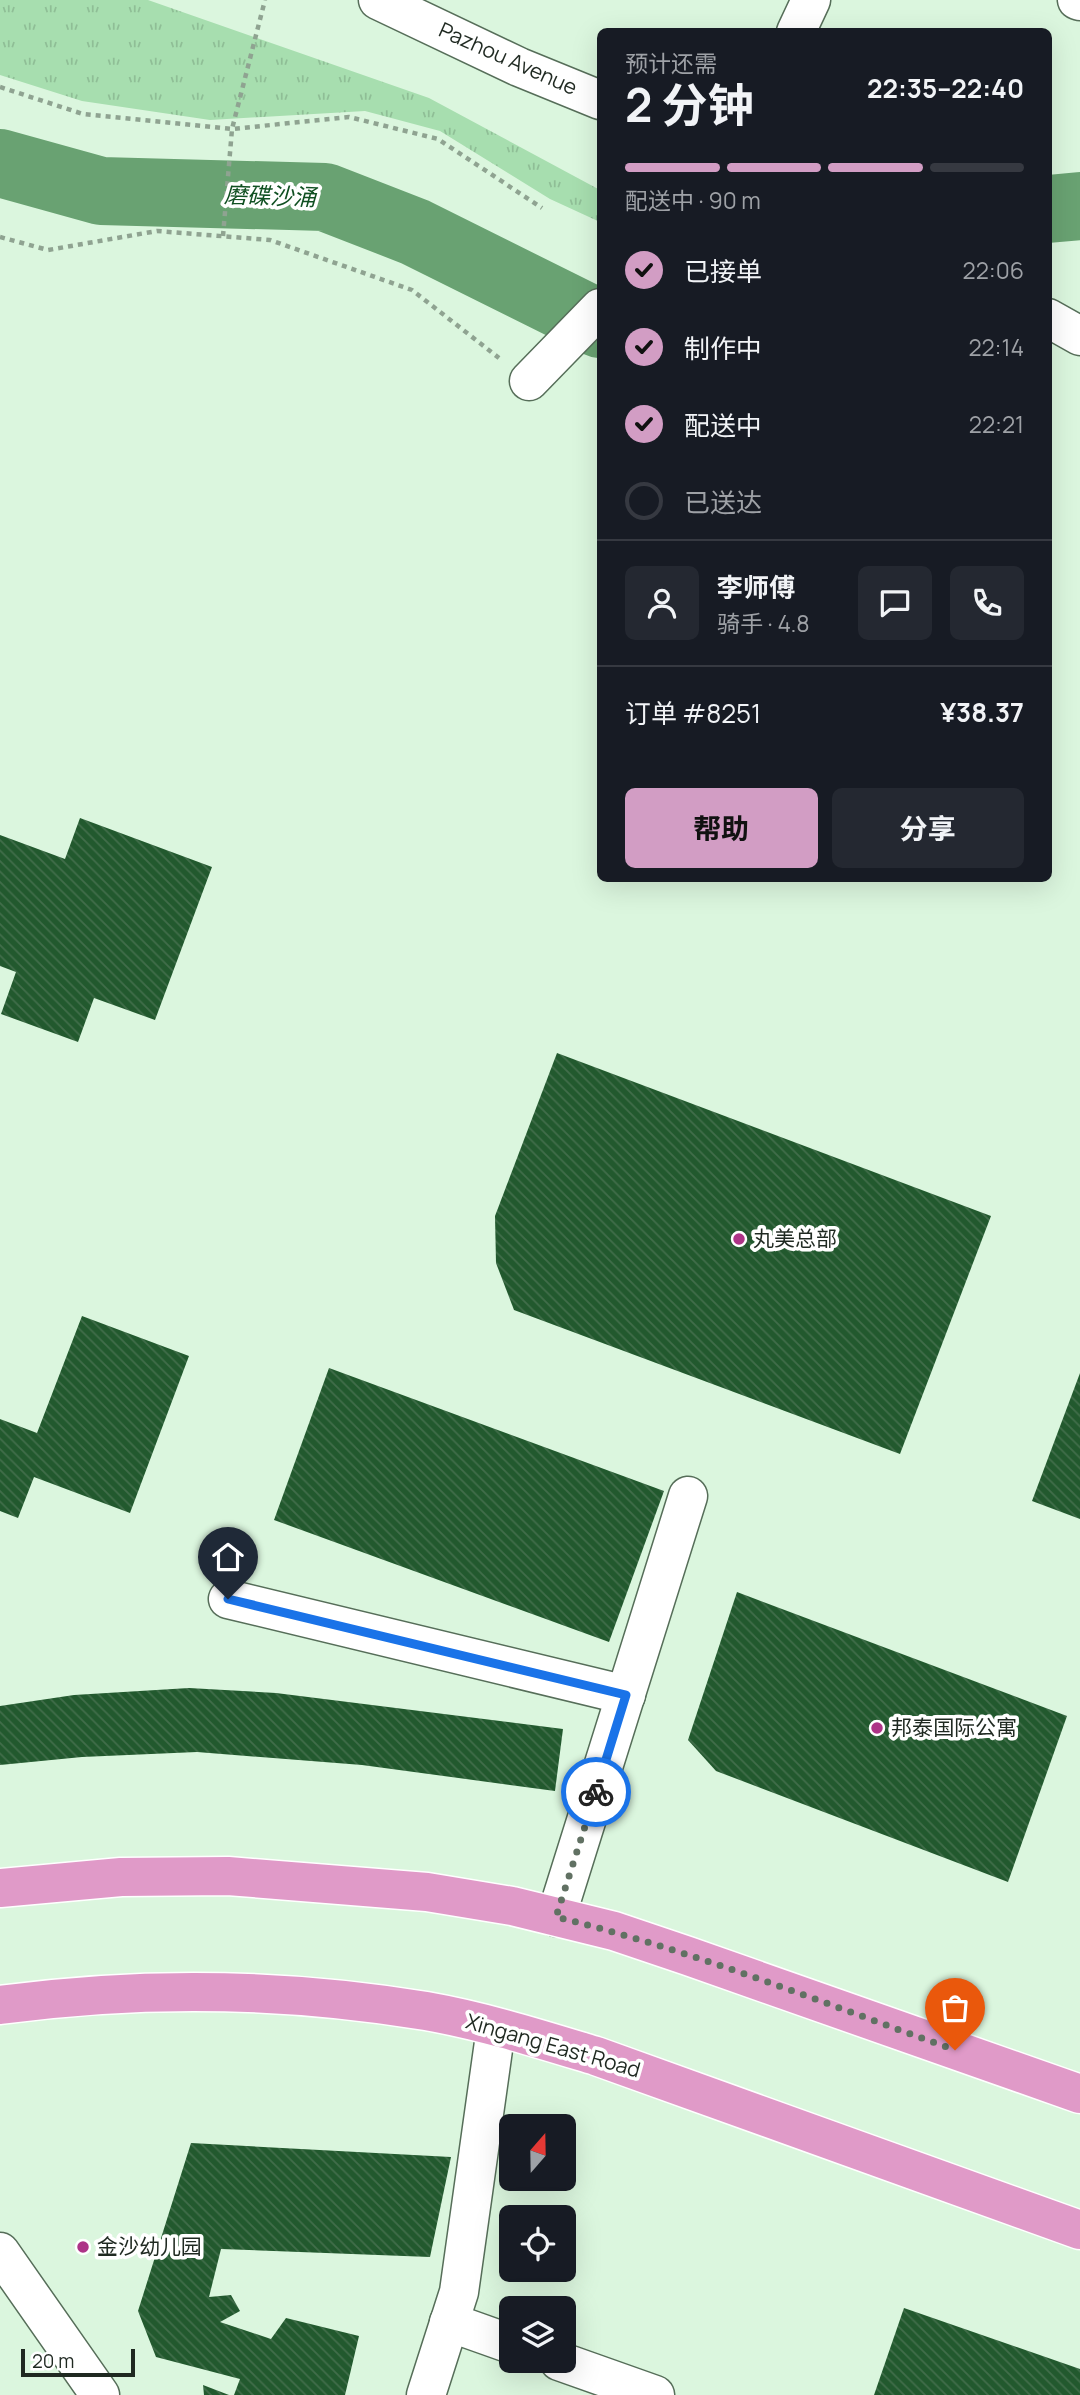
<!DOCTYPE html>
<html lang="zh">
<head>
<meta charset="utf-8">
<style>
	body { margin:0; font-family:Manrope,"Noto Sans SC",sans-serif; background:#242831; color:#f1f3f6; height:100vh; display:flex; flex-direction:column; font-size:26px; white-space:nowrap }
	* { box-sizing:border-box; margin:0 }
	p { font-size:23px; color:#9ea1a6 }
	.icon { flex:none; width:38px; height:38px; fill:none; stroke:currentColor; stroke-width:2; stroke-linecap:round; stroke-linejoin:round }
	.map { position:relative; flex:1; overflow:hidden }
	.panel { position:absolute; left:597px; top:28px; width:455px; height:854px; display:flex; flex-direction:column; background:#171b24; border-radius:10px; box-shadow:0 7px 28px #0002 }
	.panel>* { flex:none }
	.needle { width:46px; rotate:20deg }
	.controls { position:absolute; left:499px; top:2114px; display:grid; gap:14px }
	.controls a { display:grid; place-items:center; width:77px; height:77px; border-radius:10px; background:#171b24; box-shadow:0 7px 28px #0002; font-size:35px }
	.scale { position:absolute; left:21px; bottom:18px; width:114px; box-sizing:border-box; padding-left:7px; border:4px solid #1f2921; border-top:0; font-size:19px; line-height:24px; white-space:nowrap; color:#1f2921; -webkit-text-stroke:5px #fff; paint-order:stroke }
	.pin { position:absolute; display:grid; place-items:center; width:60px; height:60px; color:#fff; margin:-72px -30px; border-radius:50% 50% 50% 0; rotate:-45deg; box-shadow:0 0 7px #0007 }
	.pin .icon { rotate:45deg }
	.courier { position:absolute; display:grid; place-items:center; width:70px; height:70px; margin:-35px; border:5px solid #1a73e8; border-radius:50%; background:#fff; color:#222; box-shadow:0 2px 9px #0007 }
	.summary em { font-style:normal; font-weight:700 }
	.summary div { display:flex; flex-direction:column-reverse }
	.summary { display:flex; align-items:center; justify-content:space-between; height:119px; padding:0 28px }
	h1 { font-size:46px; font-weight:700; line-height:52px }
	.bar { display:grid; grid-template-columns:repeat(4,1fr); gap:10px 7px; align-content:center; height:84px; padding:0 28px }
	.bar i { height:9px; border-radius:5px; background:#363941 }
	.bar .current { background:#d29dc4 }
	.bar p { grid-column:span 4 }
	.line { display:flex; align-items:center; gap:18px; padding:0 28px; border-top:2px solid #363941 }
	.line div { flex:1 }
	.round { display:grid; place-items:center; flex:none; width:74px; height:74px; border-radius:10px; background:#242831 }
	ol { padding:0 28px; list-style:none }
	li { display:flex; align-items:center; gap:21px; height:77px }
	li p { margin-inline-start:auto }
	li .icon { padding:7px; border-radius:50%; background:#d29dc4; color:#111; stroke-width:4 }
	li:last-child { color:#9ea1a6 }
	li i { width:38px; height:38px; border:4px solid #363941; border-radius:50% }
	.cta { display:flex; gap:14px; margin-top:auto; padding:14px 28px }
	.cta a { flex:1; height:80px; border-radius:10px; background:#d29dc4; color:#111; font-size:28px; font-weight:700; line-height:80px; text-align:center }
	.cta a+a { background:#242831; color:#f1f3f6 }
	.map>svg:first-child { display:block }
	.grass { fill:url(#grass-tufts) }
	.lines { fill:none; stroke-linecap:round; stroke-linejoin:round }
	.river { stroke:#69a272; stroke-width:68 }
	.building { fill:url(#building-back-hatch) }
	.minor-casing { stroke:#566e59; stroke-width:41 }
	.tertiary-casing { stroke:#566e59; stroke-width:41 }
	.primary-casing { stroke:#fff; stroke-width:41 }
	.path { stroke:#8fa391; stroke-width:4.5; stroke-dasharray:5 5; stroke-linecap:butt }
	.minor { stroke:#fff; stroke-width:38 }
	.tertiary { stroke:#fff; stroke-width:38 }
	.primary { stroke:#e09ac8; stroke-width:38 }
	.done { stroke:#617163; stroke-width:7; stroke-dasharray:0 12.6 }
	.route { stroke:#1a73e8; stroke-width:9 }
	.poi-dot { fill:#ad3387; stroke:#fff; stroke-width:2.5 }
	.labels { text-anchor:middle; stroke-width:7; stroke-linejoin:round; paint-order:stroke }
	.street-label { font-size:21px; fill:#1f2921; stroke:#fff }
	.poi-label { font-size:21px; fill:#1f2921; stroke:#fff; text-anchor:start }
	.water-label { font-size:23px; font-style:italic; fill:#105022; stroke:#fff }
</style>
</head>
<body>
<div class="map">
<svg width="1080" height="2395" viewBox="0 0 1080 2395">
	<defs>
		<pattern id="grass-tufts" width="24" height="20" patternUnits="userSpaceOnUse" patternTransform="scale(1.75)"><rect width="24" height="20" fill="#a7deaf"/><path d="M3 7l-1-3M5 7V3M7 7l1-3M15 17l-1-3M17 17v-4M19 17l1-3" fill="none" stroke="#8fbe96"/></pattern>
		<pattern id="building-back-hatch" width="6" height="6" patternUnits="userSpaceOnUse" patternTransform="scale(1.75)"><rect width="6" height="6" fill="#22592e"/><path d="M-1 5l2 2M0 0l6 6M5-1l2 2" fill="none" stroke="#416d4a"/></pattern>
	</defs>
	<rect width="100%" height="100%" fill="#dbf6de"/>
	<path class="grass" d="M0 0H148L429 98 600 190V222L550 199 440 131 365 111 210 120 82 101 0 75Z"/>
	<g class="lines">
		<g class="river">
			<path d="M0 163 101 191 325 197 415 232 600 324"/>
			<path d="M1048 209 1080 206"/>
		</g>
	</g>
	<g class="building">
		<path d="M80 818 212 867 155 1020 94 998 78 1042 1 1014 16 972 0 966V835L65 859Z"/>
		<path d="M557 1053 991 1216 900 1454 514 1310 496 1263 495 1216Z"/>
		<path d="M82 1316 189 1356 130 1513 34 1477 18 1518 0 1511V1419L37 1433Z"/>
		<path d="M329 1368 664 1491 609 1642 274 1520Z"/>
		<path d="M1080 1373V1519L1032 1501Z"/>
		<path d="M737 1592 1067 1716 1008 1882 716 1771 688 1740Z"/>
		<path d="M189 1688 276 1693 563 1729 555 1791 362 1765 197 1752 82 1757 0 1765V1706L74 1695Z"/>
		<path d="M191 2143 451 2157 430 2257 221 2249 209 2297 231 2295 240 2311 220 2322 271 2339 286 2318 359 2336 345 2395H234L240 2379 156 2357 138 2311Z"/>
		<path d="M904 2308 1080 2369V2395H874Z"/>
		<path d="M203 2385 229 2395H204Z"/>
	</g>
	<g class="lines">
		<g class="minor-casing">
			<g id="minor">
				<path d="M796 32 811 0"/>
				<path d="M529 381 600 308"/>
				<path d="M228 1599 626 1695"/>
				<path d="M556 1917 688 1496"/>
				<path d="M0 2252 100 2395"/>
				<path d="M449 2322 511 2344"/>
				<path d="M559 2361 655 2395"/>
				<path d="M426 2395 459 2292 496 2028"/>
			</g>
		</g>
		<g class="tertiary-casing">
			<g id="tertiary">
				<path d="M378 0 519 67 600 100"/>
				<path d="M1077 0 1080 1"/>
				<path d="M1048 318 1080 336"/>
			</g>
		</g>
		<g class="primary-casing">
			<g id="primary">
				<path d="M0 1888 121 1877 228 1876 427 1892 512 1906 614 1931 688 1956 1080 2094"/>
				<path d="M0 2005C140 1986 286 1988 426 2011 483 2021 540 2039 596 2056L1080 2230"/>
			</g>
		</g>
		<g class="path">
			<path d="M0 87 83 114 232 129 349 117 438 139 542 208"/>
			<path d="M223 236 232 129 265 0"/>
			<path d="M0 237 48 250 157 231 270 240 412 290 499 358"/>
		</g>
		<use href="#minor" class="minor"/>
		<use href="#tertiary" class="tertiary"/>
		<use href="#primary" class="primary"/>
	</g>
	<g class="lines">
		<path class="done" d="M596 1792 556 1917C692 1950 823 2003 955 2050"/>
		<path class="route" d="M228 1599 626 1695 596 1792"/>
	</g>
	<g class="poi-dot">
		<circle cx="739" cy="1239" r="7"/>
		<circle cx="877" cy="1728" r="7"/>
		<circle cx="83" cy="2247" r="7"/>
	</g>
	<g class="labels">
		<g class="street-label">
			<text transform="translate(508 59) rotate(24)" y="7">Pazhou Avenue</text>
			<text transform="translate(553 2046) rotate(16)" y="7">Xingang East Road</text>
		</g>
		<g class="poi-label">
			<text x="753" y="1246">丸美总部</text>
			<text x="891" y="1735">邦泰国际公寓</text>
			<text x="97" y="2254">金沙幼儿园</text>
		</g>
		<g class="water-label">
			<text transform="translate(270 196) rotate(2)" y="8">磨碟沙涌</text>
		</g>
	</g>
</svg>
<div class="controls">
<a><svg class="needle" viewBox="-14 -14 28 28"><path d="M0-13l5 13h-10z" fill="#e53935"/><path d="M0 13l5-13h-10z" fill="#9ea1a6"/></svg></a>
<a><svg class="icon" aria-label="locate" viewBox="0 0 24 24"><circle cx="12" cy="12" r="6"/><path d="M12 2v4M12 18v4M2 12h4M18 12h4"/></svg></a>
<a><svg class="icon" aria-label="layers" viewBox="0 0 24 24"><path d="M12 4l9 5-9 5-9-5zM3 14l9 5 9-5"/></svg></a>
</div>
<div class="scale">20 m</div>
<div class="pin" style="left:955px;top:2050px;background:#ea580c"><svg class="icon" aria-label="bag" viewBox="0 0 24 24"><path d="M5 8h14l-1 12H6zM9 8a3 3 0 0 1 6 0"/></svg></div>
<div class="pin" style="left:228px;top:1599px;background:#1f2937"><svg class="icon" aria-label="home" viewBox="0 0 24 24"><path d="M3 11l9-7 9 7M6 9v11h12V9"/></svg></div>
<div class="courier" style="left:596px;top:1792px"><svg class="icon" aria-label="bike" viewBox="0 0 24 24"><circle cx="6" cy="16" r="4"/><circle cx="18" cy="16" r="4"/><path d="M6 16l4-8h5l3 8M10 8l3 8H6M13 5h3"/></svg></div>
<section class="panel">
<div class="summary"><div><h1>2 分钟</h1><p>预计还需</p></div><em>22:35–22:40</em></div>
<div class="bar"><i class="current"></i><i class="current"></i><i class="current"></i><i></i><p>配送中 · 90 m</p></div>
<ol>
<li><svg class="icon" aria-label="check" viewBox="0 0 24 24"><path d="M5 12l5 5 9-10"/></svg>已接单<p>22:06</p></li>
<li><svg class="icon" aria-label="check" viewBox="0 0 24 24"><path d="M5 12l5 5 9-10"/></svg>制作中<p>22:14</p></li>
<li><svg class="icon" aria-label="check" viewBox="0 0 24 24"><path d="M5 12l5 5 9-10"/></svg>配送中<p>22:21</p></li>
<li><i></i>已送达</li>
</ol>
<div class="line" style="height:126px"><a class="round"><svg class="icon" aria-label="person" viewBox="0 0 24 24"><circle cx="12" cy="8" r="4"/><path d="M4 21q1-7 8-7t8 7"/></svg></a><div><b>李师傅</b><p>骑手 · 4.8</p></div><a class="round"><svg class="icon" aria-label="chat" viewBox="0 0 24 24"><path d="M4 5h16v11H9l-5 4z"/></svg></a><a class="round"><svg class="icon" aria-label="phone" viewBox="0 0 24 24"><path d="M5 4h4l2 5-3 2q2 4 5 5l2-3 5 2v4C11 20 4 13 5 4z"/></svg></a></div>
<div class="line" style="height:91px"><div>订单 #8251</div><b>¥38.37</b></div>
<div class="cta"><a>帮助</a><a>分享</a></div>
</section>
</div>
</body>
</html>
